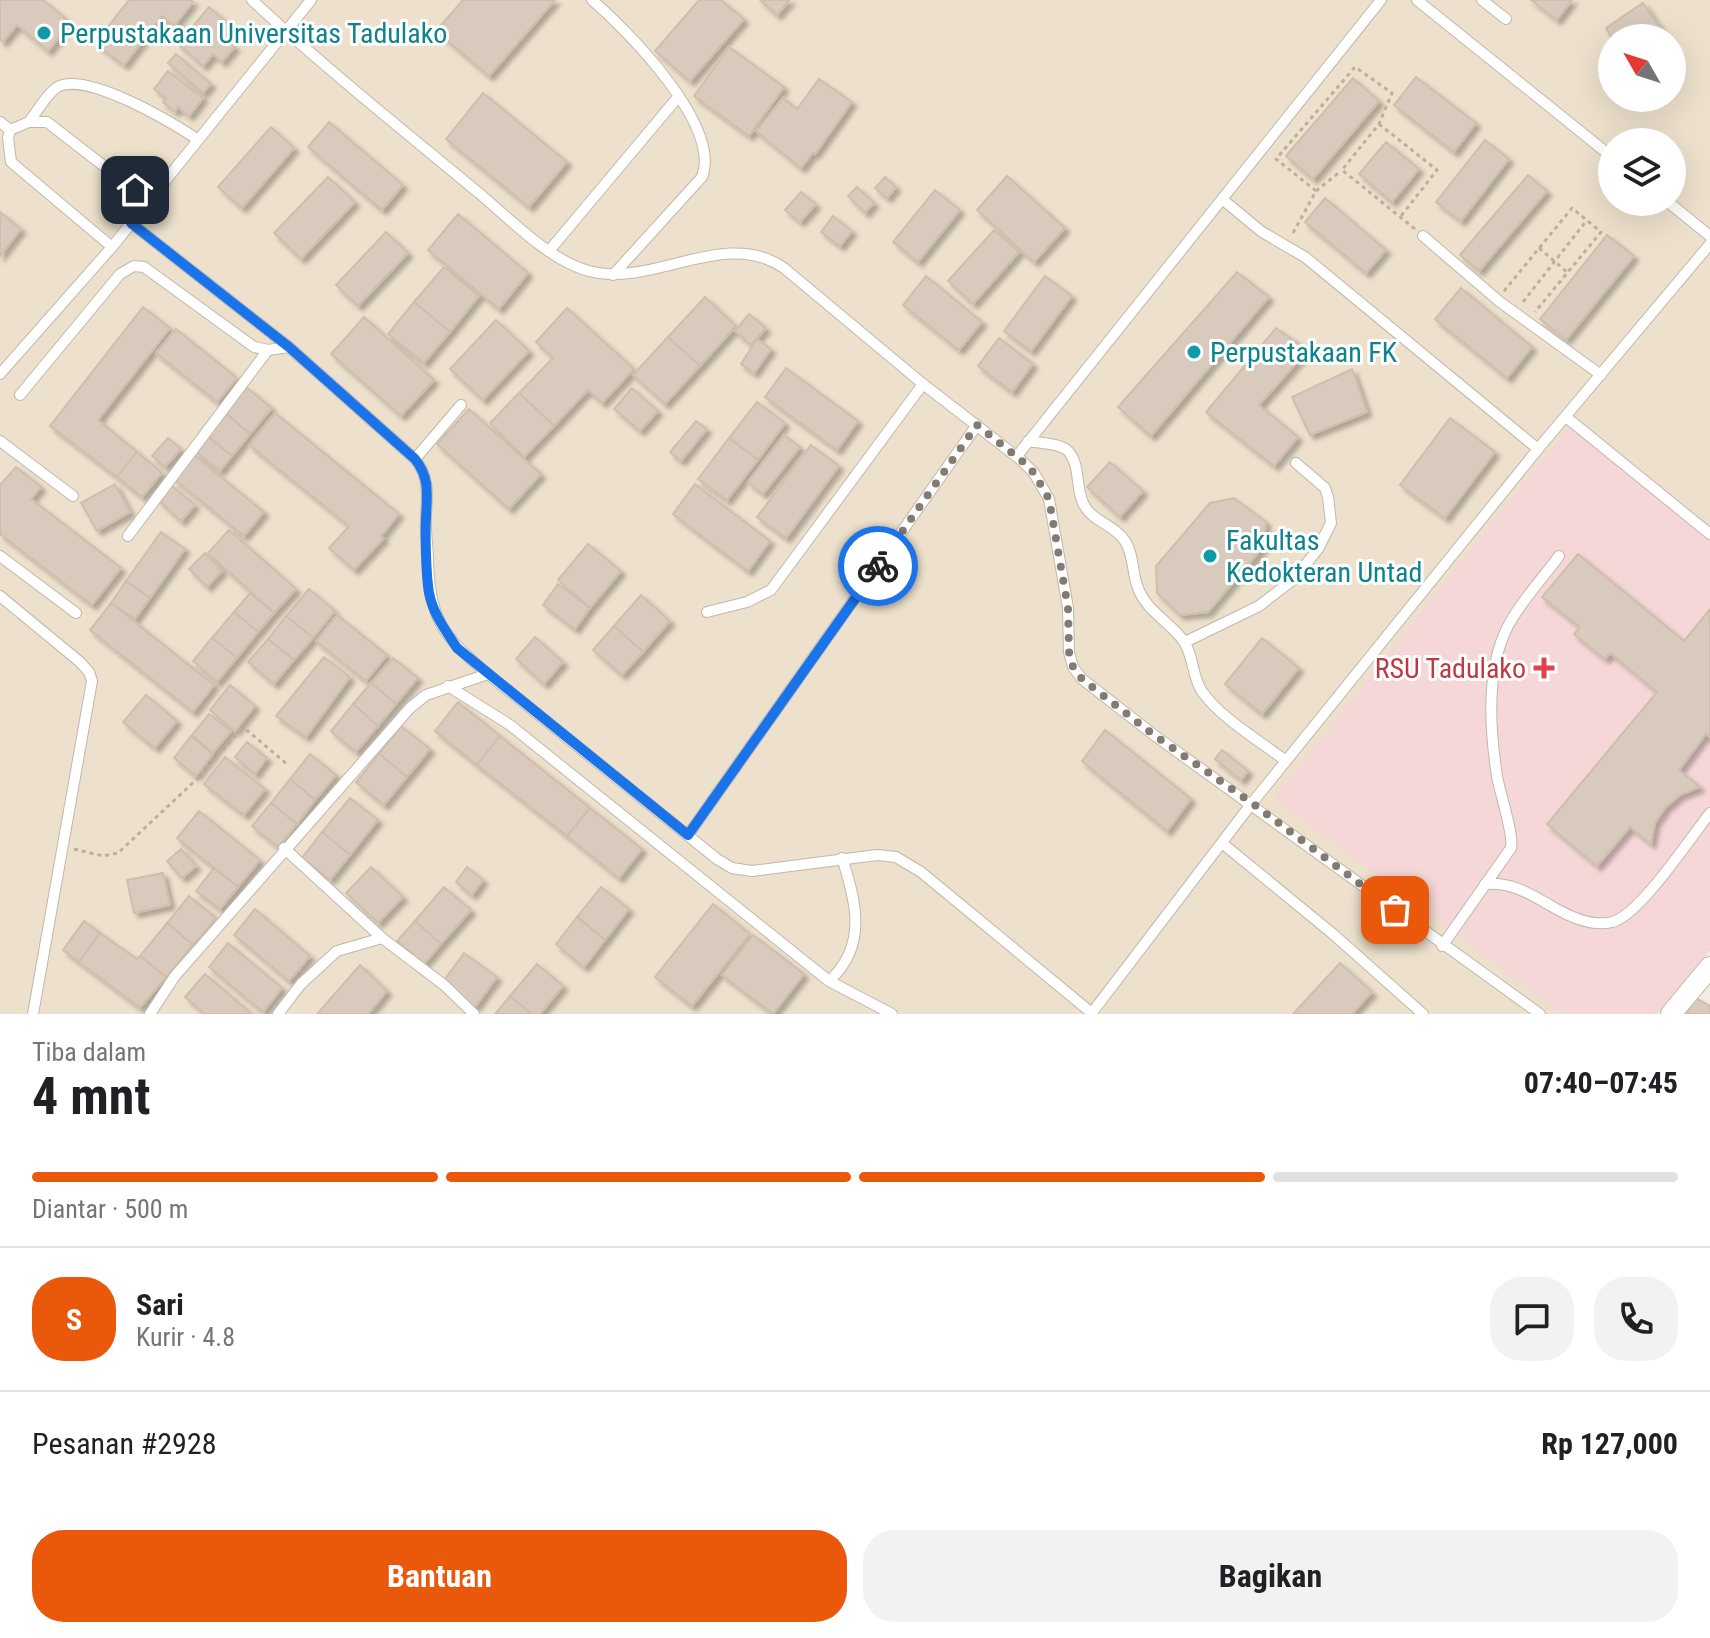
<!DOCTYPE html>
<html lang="id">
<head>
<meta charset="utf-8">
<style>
	body { margin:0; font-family:"Roboto Condensed",sans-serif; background:#f2f2f2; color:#202124; height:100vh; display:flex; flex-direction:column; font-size:30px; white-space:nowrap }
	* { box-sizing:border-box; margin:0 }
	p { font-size:26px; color:#757577 }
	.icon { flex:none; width:44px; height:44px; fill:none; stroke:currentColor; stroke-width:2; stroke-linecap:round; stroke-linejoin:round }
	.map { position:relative; height:1014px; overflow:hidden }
	.sheet { display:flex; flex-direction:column; background:#fff; flex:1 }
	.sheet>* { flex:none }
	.needle { width:52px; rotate:309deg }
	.tools { position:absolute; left:1598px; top:24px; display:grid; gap:16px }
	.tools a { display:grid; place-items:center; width:88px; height:88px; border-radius:50%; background:#fff; box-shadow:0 8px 32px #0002; font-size:40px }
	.pin { position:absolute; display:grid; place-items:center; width:68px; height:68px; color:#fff; margin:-34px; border-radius:16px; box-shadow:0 4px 12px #0006 }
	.courier { position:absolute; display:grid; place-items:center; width:80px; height:80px; margin:-40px; border:6px solid #1a73e8; border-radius:50%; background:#fff; color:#222; box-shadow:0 2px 10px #0007 }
	.head em { font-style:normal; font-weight:700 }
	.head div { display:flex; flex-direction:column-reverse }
	.head { display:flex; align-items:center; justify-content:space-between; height:136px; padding:0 32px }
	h1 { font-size:52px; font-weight:700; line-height:60px }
	.bar { display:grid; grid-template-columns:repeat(4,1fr); gap:12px 8px; align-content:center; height:96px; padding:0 32px }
	.bar i { height:10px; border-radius:6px; background:#e0e0e0 }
	.bar .on { background:#ea580c }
	.bar p { grid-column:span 4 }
	.line { display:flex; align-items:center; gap:20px; padding:0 32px; border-top:2px solid #e0e0e0 }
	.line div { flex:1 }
	.round { display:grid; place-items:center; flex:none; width:84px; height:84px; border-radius:32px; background:#f2f2f2 }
	.button { display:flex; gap:16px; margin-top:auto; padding:16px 32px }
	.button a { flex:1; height:92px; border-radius:32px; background:#ea580c; color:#fff; font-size:32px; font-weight:700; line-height:92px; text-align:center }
	.button a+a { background:#f2f2f2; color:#202124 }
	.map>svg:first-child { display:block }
	.education { fill:#ede1cd; fill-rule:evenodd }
	.medical { fill:#f5d7d7 }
	.building { fill:#d8cabc; stroke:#d0beac; stroke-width:2; filter:url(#shadow) }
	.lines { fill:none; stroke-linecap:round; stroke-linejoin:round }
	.lane-casing { stroke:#c2b7a9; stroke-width:12 }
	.street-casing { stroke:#c2b7a9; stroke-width:22 }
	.path { stroke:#c1ae97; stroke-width:3; stroke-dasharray:4 4; stroke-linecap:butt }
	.lane { stroke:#fff; stroke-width:10 }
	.street { stroke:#fff; stroke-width:20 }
	.done { stroke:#827b72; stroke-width:8; stroke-dasharray:0 14.4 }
	.route { stroke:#1a73e8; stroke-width:10 }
	.culture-dot { fill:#0f9aa8; stroke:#fff; stroke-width:3 }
	.health-dot { fill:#e0444e; stroke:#fff; stroke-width:3 }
	.labels { text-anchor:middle; stroke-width:6; stroke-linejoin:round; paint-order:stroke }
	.culture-label { font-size:28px; fill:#0d838f; stroke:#fff; text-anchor:start }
	.health-label { font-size:28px; fill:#be3a42; stroke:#fff; text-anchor:end }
</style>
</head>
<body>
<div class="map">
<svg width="1710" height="1014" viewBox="0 0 1710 1014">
	<defs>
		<filter id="shadow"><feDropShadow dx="4.5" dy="4.5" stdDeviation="2" flood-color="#0004"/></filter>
	</defs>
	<rect width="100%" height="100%" fill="#f3ede4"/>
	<path class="education" d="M0 0H1710V950L1657 1014H0ZM1612 38H1672V98H1612ZM1612 142H1672V202H1612Z"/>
	<path class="medical" d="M1572 423 1710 538V950L1657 1014H1562L1274 798Z"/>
	<g class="building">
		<path d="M0 0H43L71 23 48 51 17 25 3 42 0 40Z"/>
		<path d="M129 0H190L193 2 174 26 162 16 124 65 95 43Z"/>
		<path d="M463 0H555L489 76 436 31Z"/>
		<path d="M699 0H721L744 19 690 81 655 51Z"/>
		<path d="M760 0H790L777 15Z"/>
		<path d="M1531 0H1572L1557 20Z"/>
		<path d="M1643 3 1667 38H1612L1606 28Z"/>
		<path d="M209 7 235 30 226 40 235 47 222 62 213 54 203 66 178 44Z"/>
		<path d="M729 47 784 87 749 136 694 96Z"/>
		<path d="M176 54 211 84 203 93 168 63Z"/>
		<path d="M168 71 203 98 189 116 178 107 175 112 163 102 166 98 154 89Z"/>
		<path d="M1416 77 1476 123 1454 152 1394 105Z"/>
		<path d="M1353 78 1379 101 1313 179 1286 156Z"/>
		<path d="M819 79 852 102 815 154 813 153 801 168 756 131 783 98 797 109Z"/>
		<path d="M483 93 567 162 529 207 446 139Z"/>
		<path d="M329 122 403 185 382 210 308 147Z"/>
		<path d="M271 127 294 148 242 208 218 187Z"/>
		<path d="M1485 140 1509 159 1461 221 1436 202Z"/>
		<path d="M1386 142 1419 169 1392 202 1359 174Z"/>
		<path d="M1528 175 1547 191 1479 271 1460 255Z"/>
		<path d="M1007 176 1065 228 1034 262 977 210Z"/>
		<path d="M328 177 355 202 301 259 274 233Z"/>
		<path d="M885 177 896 187 887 198 875 188Z"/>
		<path d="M857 187 874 203 865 213 848 196Z"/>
		<path d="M935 190 960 210 918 262 893 242Z"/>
		<path d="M801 192 816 204 800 222 785 210Z"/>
		<path d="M1325 198 1386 250 1366 273 1305 222Z"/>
		<path d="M0 212 21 229 0 256Z"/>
		<path d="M458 214 528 273 499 309 428 250Z"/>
		<path d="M833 216 852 231 840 246 821 232Z"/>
		<path d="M994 230 1019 252 973 304 948 281Z"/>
		<path d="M386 232 408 253 358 306 336 285Z"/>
		<path d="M1607 235 1634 256 1566 340 1540 319Z"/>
		<path d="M444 267 479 296 450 332 414 302Z"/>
		<path d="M1237 272 1269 297 1151 436 1118 407Z"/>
		<path d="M926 276 982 322 959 350 903 305Z"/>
		<path d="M1045 276 1072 296 1031 351 1004 331Z"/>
		<path d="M1461 288 1532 347 1507 378 1435 319Z"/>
		<path d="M705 297 736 326 700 366 668 337Z"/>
		<path d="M414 302 450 332 424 363 388 334Z"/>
		<path d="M143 307 170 328 98 420 137 452 117 477 50 426Z"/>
		<path d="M567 308 634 369 602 403 588 390 554 426 519 393 553 358 536 342Z"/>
		<path d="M749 314 766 328 751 345 735 331Z"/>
		<path d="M364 317 434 380 401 416 331 354Z"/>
		<path d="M496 320 529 351 483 400 450 369Z"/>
		<path d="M1276 328 1308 350 1259 405 1298 437 1274 466 1206 412Z"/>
		<path d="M176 329 237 378 217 402 156 353Z"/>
		<path d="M668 337 700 366 665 404 633 375Z"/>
		<path d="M999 338 1033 364 1012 392 978 366Z"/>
		<path d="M757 339 771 349 754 373 741 364Z"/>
		<path d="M786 368 858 421 837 450 765 397Z"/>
		<path d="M1352 369 1367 412 1310 435 1292 397Z"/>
		<path d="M246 387 272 408 250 434 225 413Z"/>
		<path d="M632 388 658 411 640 431 614 409Z"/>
		<path d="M519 393 554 426 524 457 490 423Z"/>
		<path d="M757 402 785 423 758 460 729 438Z"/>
		<path d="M469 409 541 474 509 509 437 444Z"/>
		<path d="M225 413 250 434 232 456 206 435Z"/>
		<path d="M275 413 399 514 381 536 384 538 354 570 329 548 349 526 249 445Z"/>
		<path d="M1450 418 1495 452 1445 518 1400 485Z"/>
		<path d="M696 421 707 429 681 461 670 452Z"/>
		<path d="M206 435 232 456 220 471 194 450Z"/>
		<path d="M784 435 800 447 763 494 748 482Z"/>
		<path d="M168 438 181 449 165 467 152 456Z"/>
		<path d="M729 438 758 460 727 500 698 479Z"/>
		<path d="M811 445 839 466 786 538 757 517Z"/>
		<path d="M137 452 162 473 142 497 117 477Z"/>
		<path d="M194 455 264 512 244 536 174 479Z"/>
		<path d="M1110 462 1143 491 1120 517 1087 487Z"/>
		<path d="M16 467 41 487 31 499 121 568 92 605 0 534V485Z"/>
		<path d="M115 484 130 512 97 531 81 503Z"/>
		<path d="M695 484 770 541 748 571 673 514Z"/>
		<path d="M171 485 195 505 181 521 158 500Z"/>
		<path d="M1234 498 1266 522 1263 547 1208 612 1180 615 1157 593 1156 566 1210 503Z"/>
		<path d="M229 530 296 589 274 613 208 553Z"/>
		<path d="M161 532 185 549 150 598 126 581Z"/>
		<path d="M588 544 621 571 590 608 558 580Z"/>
		<path d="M205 553 222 571 207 587 189 569Z"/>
		<path d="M1578 554 1684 641 1710 609V737L1706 734 1679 770 1700 787 1680 795 1666 807 1655 823 1651 844 1630 827 1597 866 1547 824 1657 692 1610 653 1605 659 1574 634 1580 627 1542 597Z"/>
		<path d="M126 581 150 598 135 619 111 603Z"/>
		<path d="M558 584 590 608 575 629 543 605Z"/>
		<path d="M309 589 335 611 313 638 286 616Z"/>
		<path d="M250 593 274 613 258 632 234 612Z"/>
		<path d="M641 595 670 621 643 652 614 626Z"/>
		<path d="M111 603 214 685 193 712 90 630Z"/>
		<path d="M234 612 258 632 237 658 212 638Z"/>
		<path d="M337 615 387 655 366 681 316 641Z"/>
		<path d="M286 616 313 638 294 660 268 639Z"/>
		<path d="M614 626 643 652 622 675 593 650Z"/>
		<path d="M535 637 563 662 544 684 516 659Z"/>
		<path d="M212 638 237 658 217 682 193 661Z"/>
		<path d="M1262 638 1299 668 1262 714 1225 684Z"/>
		<path d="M268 639 294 660 274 684 248 662Z"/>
		<path d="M324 657 350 677 306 737 276 716Z"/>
		<path d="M393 658 418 678 396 704 371 683Z"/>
		<path d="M371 683 396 704 378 726 353 704Z"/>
		<path d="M230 685 255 706 235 731 210 710Z"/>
		<path d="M146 695 177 721 155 748 123 722Z"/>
		<path d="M458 702 500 736 477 765 435 731Z"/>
		<path d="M353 704 378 726 356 752 331 731Z"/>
		<path d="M209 714 231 731 213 753 192 735Z"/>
		<path d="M401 726 430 749 407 777 379 754Z"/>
		<path d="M1105 730 1191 799 1167 831 1082 761Z"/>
		<path d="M191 736 213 754 196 776 174 758Z"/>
		<path d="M500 736 590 808 567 836 477 765Z"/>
		<path d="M247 742 267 758 255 774 235 757Z"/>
		<path d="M1222 750 1248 771 1241 780 1215 759Z"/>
		<path d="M310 754 336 775 315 800 290 779Z"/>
		<path d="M379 754 407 777 384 805 356 782Z"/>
		<path d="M225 757 265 789 244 815 204 784Z"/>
		<path d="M290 779 315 800 297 824 271 803Z"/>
		<path d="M350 798 378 820 350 855 322 832Z"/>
		<path d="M271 803 297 824 278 847 252 826Z"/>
		<path d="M590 808 642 849 619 878 567 836Z"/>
		<path d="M199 811 260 860 238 887 177 838Z"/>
		<path d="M322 832 350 855 330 880 302 858Z"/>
		<path d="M181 849 196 866 182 878 167 861Z"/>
		<path d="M371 867 403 897 378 923 346 893Z"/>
		<path d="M467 867 483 880 472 895 456 882Z"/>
		<path d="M214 868 238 887 220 909 196 891Z"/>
		<path d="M163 873 170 905 134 913 127 880Z"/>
		<path d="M444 887 471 910 441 944 415 921Z"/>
		<path d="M601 887 629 909 605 940 577 917Z"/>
		<path d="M189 896 216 918 193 945 167 923Z"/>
		<path d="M713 904 750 934 692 1006 655 977Z"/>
		<path d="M255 909 310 956 289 981 234 935Z"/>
		<path d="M577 917 605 940 584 967 556 944Z"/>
		<path d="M84 921 100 933 79 962 63 950Z"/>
		<path d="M415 921 441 944 424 964 397 941Z"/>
		<path d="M167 923 193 945 166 977 140 956Z"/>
		<path d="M100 933 137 959 140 956 166 977 140 1008 79 962Z"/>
		<path d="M753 935 804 974 773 1014 722 975Z"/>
		<path d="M228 943 282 988 263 1012 209 967Z"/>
		<path d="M464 953 497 977 475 1007 442 983Z"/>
		<path d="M1340 963 1372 992 1352 1014H1293Z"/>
		<path d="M537 964 563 986 540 1014H531L510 996Z"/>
		<path d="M360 965 387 991 368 1014H317Z"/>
		<path d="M205 974 252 1014H205L185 997Z"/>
		<path d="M510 996 531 1014H495Z"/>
		<path d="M1696 998 1710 1006V1014H1686Z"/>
	</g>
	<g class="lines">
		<g class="lane-casing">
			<g id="lane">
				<path d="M252 0C325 68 403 130 480 194 510 219 550 261 589 271 653 288 725 227 784 268L923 384 1021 460 1034 473 1049 499 1068 608 1069 652 1073 667 1082 679 1154 735 1540 1014"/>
				<path d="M592 0C628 31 722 126 702 177L613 275"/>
				<path d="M1417 0 1612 157"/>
				<path d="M1482 0 1506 19"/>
				<path d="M0 122 10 130 29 122H47L149 201"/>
				<path d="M29 122C37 112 45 96 56 88 83 69 174 123 198 140"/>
				<path d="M10 130 8 138 11 162 112 247"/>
				<path d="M1222 199 1262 232 1305 257 1538 449"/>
				<path d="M1668 202 1710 236"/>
				<path d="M131 223 289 347 415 459C430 478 427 494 426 517 425 531 428 546 428 560 430 621 443 636 488 674L717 859 732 868 752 871 877 855 896 857 921 872 1093 1014"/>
				<path d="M1423 236 1500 302 1601 375"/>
				<path d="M549 251 678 97"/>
				<path d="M0 374 112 247 311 0"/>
				<path d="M20 395 120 274 134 266 144 267 254 347 268 350 289 347"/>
				<path d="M1566 417 1710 534"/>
				<path d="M0 441 73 496"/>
				<path d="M1028 441C1039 443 1062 443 1069 452 1081 467 1075 489 1084 505 1093 522 1115 525 1125 541 1134 555 1132 573 1138 588 1145 609 1169 622 1182 639 1193 652 1192 675 1201 690 1219 717 1260 741 1286 761"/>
				<path d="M1017 456 1381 0"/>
				<path d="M415 459 461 405"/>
				<path d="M128 536 268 350"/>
				<path d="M0 556 76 613"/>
				<path d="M0 596 80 662 89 672 92 681 33 1014"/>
				<path d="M707 612 747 602 771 590 923 384"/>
				<path d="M1185 642 1259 606 1294 579 1318 549 1331 523 1328 497 1325 488 1296 463"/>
				<path d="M448 686 510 725 829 981 892 1014"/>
				<path d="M688 835 977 425"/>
				<path d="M1222 843 1333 934 1423 1014"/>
				<path d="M284 848 382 938"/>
				<path d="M1485 884C1513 882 1530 894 1553 907 1570 917 1593 927 1612 922 1639 916 1691 837 1710 813"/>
				<path d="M1442 946 1511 848C1514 834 1500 794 1497 776 1490 731 1486 668 1508 626 1521 601 1543 578 1559 556"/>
				<path d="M829 981C868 946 856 901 842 858"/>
				<path d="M150 1014 175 976 410 708 426 695 488 674"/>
				<path d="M278 1014 301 984 337 951 382 938 444 985 474 1014"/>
				<path d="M1091 1014 1252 803 1538 449 1710 244"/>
			</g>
		</g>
		<g class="street-casing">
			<path id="street" d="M1671 1014 1710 967"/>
		</g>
		<g class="path">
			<path d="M1379 124 1437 170 1401 216"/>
			<path d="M1316 191 1341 171"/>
			<path d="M1293 233 1316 191 1276 159 1355 67 1392 93 1379 124 1342 170 1415 229"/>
			<path d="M1539 248 1567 272"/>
			<path d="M1504 291 1572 208 1601 232 1535 312"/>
			<path d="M1523 302 1587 220"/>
			<path d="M74 849 103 856 118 853 196 780 241 730 248 731 288 765"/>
		</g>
		<use href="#lane" class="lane"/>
		<use href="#street" class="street"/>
	</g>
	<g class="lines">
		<path class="done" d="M878 566 977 425 1021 460 1034 473 1049 499 1068 608 1069 652 1073 667 1082 679 1154 735 1252 803 1395 910"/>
		<path class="route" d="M135 190 149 201 131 223 289 347 415 459C430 478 427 494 426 518 425 536 426 575 429 593 433 614 446 631 457 648L688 835 878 566"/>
	</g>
	<g class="culture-dot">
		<circle cx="44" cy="33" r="8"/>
		<circle cx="1194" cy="352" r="8"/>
		<circle cx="1210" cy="556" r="8"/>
	</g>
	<path class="health-dot" d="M1540 656h8v8h8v8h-8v8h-8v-8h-8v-8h8z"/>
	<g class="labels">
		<g class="culture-label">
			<text x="60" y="43">Perpustakaan Universitas Tadulako</text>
			<text x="1210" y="362">Perpustakaan FK</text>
			<text x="1226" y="550">Fakultas<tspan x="1226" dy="32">Kedokteran Untad</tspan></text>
		</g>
		<g class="health-label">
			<text x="1526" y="678">RSU Tadulako</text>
		</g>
	</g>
</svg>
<div class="tools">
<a><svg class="needle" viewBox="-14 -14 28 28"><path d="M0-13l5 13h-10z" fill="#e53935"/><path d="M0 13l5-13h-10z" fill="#757577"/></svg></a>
<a><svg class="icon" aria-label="layers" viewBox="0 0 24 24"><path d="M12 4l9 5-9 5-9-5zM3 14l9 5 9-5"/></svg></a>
</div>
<div class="pin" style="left:1395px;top:910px;background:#ea580c"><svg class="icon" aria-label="bag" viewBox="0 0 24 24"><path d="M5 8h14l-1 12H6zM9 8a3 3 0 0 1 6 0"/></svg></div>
<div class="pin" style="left:135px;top:190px;background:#1f2937"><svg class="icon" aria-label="home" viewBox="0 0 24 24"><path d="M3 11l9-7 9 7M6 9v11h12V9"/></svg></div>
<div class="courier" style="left:878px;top:566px"><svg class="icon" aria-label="bike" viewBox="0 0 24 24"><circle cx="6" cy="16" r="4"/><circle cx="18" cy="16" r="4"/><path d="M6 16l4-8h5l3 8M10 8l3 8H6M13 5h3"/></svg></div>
</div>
<section class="sheet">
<div class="head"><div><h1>4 mnt</h1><p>Tiba dalam</p></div><em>07:40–07:45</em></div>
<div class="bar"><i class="on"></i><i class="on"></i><i class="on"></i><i></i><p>Diantar · 500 m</p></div>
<div class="line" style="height:144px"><b class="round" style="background:#ea580c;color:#fff">S</b><div><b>Sari</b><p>Kurir · 4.8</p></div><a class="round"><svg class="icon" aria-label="chat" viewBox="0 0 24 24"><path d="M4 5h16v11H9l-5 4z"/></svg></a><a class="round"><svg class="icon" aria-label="phone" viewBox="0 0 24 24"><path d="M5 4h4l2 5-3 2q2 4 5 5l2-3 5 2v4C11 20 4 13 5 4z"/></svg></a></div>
<div class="line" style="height:104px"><div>Pesanan #2928</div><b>Rp 127,000</b></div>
<div class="button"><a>Bantuan</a><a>Bagikan</a></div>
</section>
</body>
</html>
